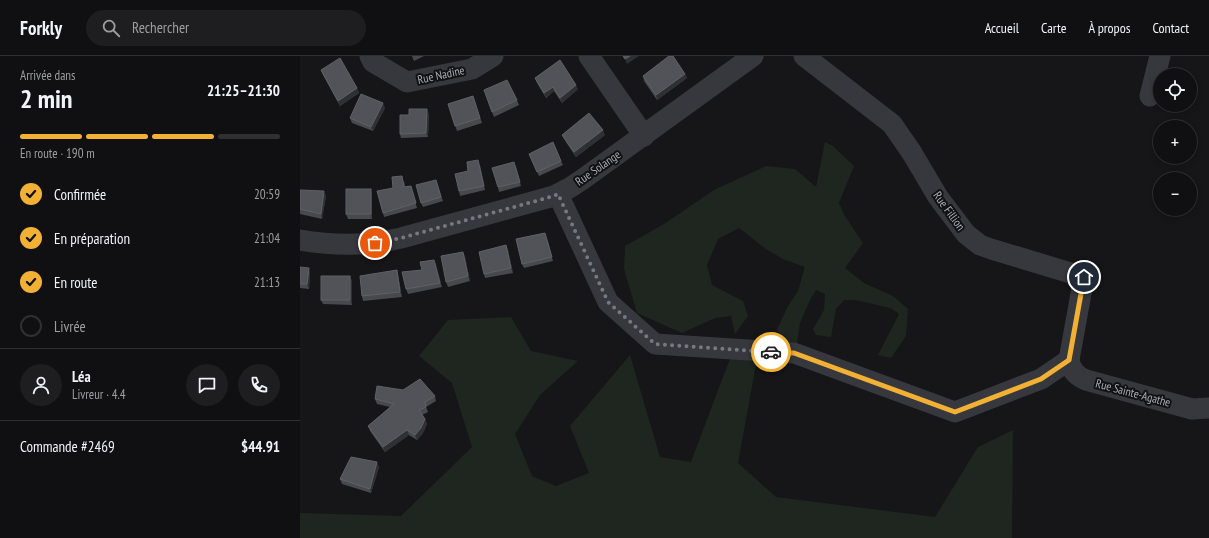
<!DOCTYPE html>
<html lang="fr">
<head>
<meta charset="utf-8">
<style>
	body { margin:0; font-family:"PT Sans Narrow",sans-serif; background:#1e1e20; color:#f1f3f6; height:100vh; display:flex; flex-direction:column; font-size:15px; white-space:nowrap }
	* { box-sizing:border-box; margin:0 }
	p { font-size:13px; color:#9c9d9f }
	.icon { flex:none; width:22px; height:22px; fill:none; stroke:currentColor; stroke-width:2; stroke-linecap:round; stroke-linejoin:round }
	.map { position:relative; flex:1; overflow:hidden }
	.drawer { display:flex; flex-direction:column; background:#101012; width:300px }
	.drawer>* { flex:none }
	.buttons { position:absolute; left:853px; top:12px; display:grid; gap:8px }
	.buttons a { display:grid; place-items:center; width:44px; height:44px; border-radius:50%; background:#101012; box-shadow:0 2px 6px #0003,0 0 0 1px #303032; font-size:20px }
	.pin { position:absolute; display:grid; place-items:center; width:34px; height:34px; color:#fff; margin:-17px; border:2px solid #fff; border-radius:50%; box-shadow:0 1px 4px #0007 }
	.courier { position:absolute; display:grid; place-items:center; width:40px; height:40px; margin:-20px; border:3px solid #f2b134; border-radius:50%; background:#fff; color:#222; box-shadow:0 1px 5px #0007 }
	.overview em { font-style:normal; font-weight:800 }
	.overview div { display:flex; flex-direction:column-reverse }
	.overview { display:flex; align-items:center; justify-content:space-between; height:68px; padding:0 20px }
	h1 { font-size:26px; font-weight:800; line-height:30px }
	.bar { display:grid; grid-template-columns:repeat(4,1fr); gap:6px 4px; align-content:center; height:48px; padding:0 20px }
	.bar i { height:5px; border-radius:3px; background:#303032 }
	.bar .selected { background:#f2b134 }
	.bar p { grid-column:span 4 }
	.line { display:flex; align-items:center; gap:10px; padding:0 20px; border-top:1px solid #303032 }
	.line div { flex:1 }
	.round { display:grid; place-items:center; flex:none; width:42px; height:42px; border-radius:21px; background:#1e1e20 }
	ol { padding:0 20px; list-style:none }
	li { display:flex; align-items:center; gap:12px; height:44px }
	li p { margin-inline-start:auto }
	li .icon { padding:4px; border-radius:50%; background:#f2b134; color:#111; stroke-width:4 }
	li:last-child { color:#9c9d9f }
	li i { width:22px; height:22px; border:2px solid #303032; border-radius:50% }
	header { display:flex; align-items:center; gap:24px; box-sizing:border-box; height:56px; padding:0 20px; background:#101012; border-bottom:1px solid #303032 }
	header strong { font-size:19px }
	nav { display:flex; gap:22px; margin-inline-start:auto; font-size:14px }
	.search { width:280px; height:36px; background:#1e1e20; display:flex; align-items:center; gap:10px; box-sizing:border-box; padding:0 14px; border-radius:22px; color:#9c9d9f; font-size:15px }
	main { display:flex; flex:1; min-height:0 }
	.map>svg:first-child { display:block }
	.green { fill:#1e261f }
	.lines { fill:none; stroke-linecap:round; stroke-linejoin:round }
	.minor { stroke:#37383d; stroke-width:21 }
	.wall { fill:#47494d }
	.shaded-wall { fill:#2f3033 }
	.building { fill:#525359; stroke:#5f6168 }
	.done { stroke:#757880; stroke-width:4; stroke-dasharray:0 7.2 }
	.route { stroke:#f2b134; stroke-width:5 }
	.labels { text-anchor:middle; stroke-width:4; stroke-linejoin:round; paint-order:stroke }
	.street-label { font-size:12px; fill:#a8adb8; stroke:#111113 }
</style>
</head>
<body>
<header>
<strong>Forkly</strong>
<div class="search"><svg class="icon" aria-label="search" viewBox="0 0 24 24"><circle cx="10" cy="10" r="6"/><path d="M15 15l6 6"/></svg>Rechercher</div>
<nav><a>Accueil</a><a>Carte</a><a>À propos</a><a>Contact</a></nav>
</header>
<main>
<section class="drawer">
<div class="overview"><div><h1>2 min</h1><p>Arrivée dans</p></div><em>21:25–21:30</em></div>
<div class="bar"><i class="selected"></i><i class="selected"></i><i class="selected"></i><i></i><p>En route · 190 m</p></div>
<ol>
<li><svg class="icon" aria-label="check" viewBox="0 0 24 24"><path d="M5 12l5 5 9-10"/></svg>Confirmée<p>20:59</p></li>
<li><svg class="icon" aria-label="check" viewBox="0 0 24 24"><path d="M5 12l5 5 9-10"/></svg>En préparation<p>21:04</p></li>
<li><svg class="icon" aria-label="check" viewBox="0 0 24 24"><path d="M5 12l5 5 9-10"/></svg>En route<p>21:13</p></li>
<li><i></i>Livrée</li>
</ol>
<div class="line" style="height:72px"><a class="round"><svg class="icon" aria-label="person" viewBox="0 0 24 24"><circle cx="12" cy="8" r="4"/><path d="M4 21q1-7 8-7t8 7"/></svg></a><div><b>Léa</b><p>Livreur · 4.4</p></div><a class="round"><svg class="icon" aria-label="chat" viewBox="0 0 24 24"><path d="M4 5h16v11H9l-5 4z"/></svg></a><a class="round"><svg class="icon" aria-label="phone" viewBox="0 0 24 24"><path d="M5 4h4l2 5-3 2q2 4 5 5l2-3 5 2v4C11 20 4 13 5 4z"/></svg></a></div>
<div class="line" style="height:52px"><div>Commande #2469</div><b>$44.91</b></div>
</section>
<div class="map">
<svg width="909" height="482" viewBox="0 0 909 482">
	<rect width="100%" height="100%" fill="#161618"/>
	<g class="green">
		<path d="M525 86 533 90 554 110 539 147 545 160 563 187 545 212 564 227 593 240 608 253 606 280 591 302 578 299 599 258 590 252 556 244H544L536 253 531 281 516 279 513 273 524 254 525 238 516 234 510 244 500 267 497 287 484 285 477 273 488 250 498 235 505 211 483 203 466 193 439 172 418 183 407 209 412 229 443 245 448 260 435 278 431 260 415 262 382 277 337 257 324 213 325 190 364 168 414 134 466 110 495 113 516 131Z"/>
		<path d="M211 261 231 295 278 305 240 339 215 378 232 420 256 430 289 417 270 370 330 299 360 401 391 406 418 334 432 298 457 303 438 407 476 441 635 461 678 391 713 374 712 482H0V457L101 460 172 391 152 327 119 300 148 264Z"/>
	</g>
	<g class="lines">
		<g class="minor">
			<path d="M70 0 73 6 107 26 172 13 193 0"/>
			<path d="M289 0 344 80"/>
			<path d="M504 0 592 68 612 97 638 141 666 178 680 189 691 193 784 221 769 304C771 314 776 320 786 324L892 353 909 352"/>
			<path d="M850 40 860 0"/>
			<path d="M258 138 308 246 355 288 494 297 655 356 741 323 769 304"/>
			<path d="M0 184C23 188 53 189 76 187 84 186 92 184 101 182L254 140 271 131 283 123 453 0"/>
		</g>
	</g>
	<g class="wall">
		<path d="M112 0H124L114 5Z"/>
		<path d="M21 14 57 32 59 37 40 50 23 19Z"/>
		<path d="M385 18 387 22 357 44 344 25 343 20Z"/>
		<path d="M235 22 278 33 262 47 254 35 246 42 237 27Z"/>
		<path d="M184 34 217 44 219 49 194 61Z"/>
		<path d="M173 40 182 67 157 75 148 48Z"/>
		<path d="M85 52 73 75 52 67 50 62Z"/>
		<path d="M129 58 128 81 101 82 100 78Z"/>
		<path d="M262 79H305L276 101 264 83Z"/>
		<path d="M229 98 261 105 263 109 239 120Z"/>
		<path d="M180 109 185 134 160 140 159 135 168 115Z"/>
		<path d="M216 111 221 130 199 136 198 131Z"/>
		<path d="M136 124 143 145 123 151 121 147Z"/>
		<path d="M104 125 105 131 112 134 117 152 84 161 83 157 93 132Z"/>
		<path d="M0 134 26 140 22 163 0 158Z"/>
		<path d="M72 138V163H48L46 158Z"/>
		<path d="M245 177 253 205 224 212 222 208Z"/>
		<path d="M206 189 208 194 213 217 185 222 184 218Z"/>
		<path d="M163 196 165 201 170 225 148 231 146 226Z"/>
		<path d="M134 204 142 231 108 238 106 233 122 214Z"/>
		<path d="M0 211 10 217 9 233 0 232Z"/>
		<path d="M97 214 98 219 102 241 63 245 62 240Z"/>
		<path d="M50 220 52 225V249L23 248 21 244Z"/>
		<path d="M135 340 136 345 126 351 128 356 122 359 125 363 127 368 123 377 117 384 109 379 85 396 70 375 68 370 90 351 77 348 75 343Z"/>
		<path d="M79 411 71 437 42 428 40 423Z"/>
	</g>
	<g class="shaded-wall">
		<path d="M330 0H339L327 8 325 3Z"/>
		<path d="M385 18 387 22 357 44 356 39Z"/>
		<path d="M276 29 278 33 262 47 260 42Z"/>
		<path d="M253 31 254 35 246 42 244 37Z"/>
		<path d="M57 32 59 37 40 50 38 45Z"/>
		<path d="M83 47 85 52 73 75 71 71Z"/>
		<path d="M127 53 129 58 128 81 126 77Z"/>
		<path d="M303 74 305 79 276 101 274 96Z"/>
		<path d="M178 104 180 109 185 134 184 130Z"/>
		<path d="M71 133 72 138V163L71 158Z"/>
		<path d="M24 135 26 140 22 163 21 158Z"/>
		<path d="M206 189 208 194 213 217 211 212Z"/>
		<path d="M163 196 165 201 170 225 168 220Z"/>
		<path d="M134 204 136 208 142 231 140 227Z"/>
		<path d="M9 212 10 217 9 233 7 228Z"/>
		<path d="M97 214 98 219 102 241 100 236Z"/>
		<path d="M50 220 52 225V249L50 244Z"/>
		<path d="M125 363 127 368 123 377 117 384 115 379Z"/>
		<path d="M107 374 109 379 85 396 83 391Z"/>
		<path d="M77 406 79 411 71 437 70 433Z"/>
	</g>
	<g class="building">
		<path d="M323 0H330L325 3Z"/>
		<path d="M369 0H373L385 18 356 39 343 20Z"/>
		<path d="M40 2 57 32 38 45 21 14Z"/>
		<path d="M260 4 276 29 260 42 253 31 244 37 235 22Z"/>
		<path d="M207 24 217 44 192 56 184 34Z"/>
		<path d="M61 38 83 47 71 71 50 62Z"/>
		<path d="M173 40 180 62 155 70 148 48Z"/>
		<path d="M109 53H127L126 77 100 78V59H109Z"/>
		<path d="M289 57 303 74 274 96 262 79Z"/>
		<path d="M253 86 261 105 237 116 229 98Z"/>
		<path d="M178 104 184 130 159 135 155 118 168 115 167 106Z"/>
		<path d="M214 106 220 126 198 131 192 112Z"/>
		<path d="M102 120 104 131 111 130 116 147 83 157 77 135 93 132 92 121Z"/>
		<path d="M136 124 141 141 121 147 116 129Z"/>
		<rect x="46" y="133" width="25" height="25"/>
		<path d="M0 134 24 135 21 158 0 153Z"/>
		<path d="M245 177 252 201 222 208 216 183Z"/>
		<path d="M206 189 211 212 184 218 179 196Z"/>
		<path d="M163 196 168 220 146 226 141 200Z"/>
		<path d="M134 204 140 227 106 233 102 216 122 214 120 206Z"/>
		<path d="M0 211 9 212 7 228H0Z"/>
		<path d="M97 214 100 236 62 240 60 220Z"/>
		<rect x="21" y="220" width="29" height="24"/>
		<path d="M120 323 135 340 125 346 126 351 119 354 125 363 121 372 115 379 107 374 83 391 68 370 94 348 75 343 77 330 103 334Z"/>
		<path d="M51 401 77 406 70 433 40 423Z"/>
	</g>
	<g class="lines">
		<path class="done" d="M75 187 101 182 254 140 258 138 308 246 355 288 471 296"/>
		<path class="route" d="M471 296 494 297 655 356 741 323 769 304 784 221"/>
	</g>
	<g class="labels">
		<g class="street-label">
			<text transform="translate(141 19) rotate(-12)" y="4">Rue Nadine</text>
			<text transform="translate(298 112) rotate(-35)" y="4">Rue Solange</text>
			<text transform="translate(649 155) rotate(54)" y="4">Rue Fillion</text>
			<text transform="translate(833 337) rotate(15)" y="4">Rue Sainte-Agathe</text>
		</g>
	</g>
</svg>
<div class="buttons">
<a><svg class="icon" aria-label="locate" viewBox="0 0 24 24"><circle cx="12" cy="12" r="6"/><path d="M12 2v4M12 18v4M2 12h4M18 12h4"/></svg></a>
<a>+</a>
<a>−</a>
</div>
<div class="pin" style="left:75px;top:187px;background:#ea580c"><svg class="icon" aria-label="bag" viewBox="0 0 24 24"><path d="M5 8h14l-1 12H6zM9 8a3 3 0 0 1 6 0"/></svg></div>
<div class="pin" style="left:784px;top:221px;background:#1f2937"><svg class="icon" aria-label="home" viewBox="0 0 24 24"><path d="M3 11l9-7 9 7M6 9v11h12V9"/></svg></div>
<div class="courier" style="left:471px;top:296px"><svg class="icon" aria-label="car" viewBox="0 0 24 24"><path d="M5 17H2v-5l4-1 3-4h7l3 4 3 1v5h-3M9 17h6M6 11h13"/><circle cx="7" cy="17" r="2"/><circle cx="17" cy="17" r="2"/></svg></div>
</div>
</main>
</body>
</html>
